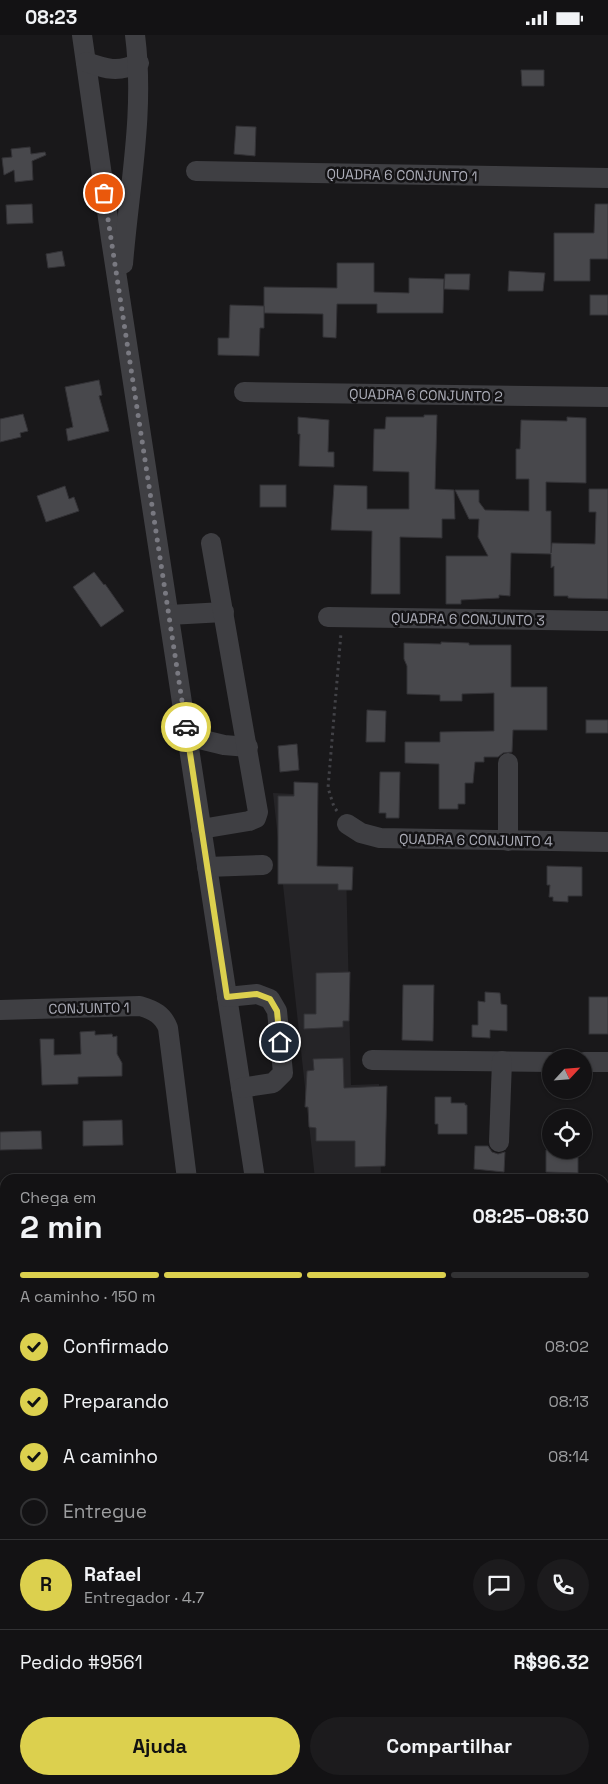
<!DOCTYPE html>
<html lang="pt">
<head>
<meta charset="utf-8">
<style>
	body { margin:0; font-family:"Space Grotesk",sans-serif; background:#1c1b1d; color:#f1f3f6; height:100vh; display:flex; flex-direction:column; font-size:19px; white-space:nowrap }
	* { box-sizing:border-box; margin:0 }
	p { font-size:16px; color:#9d9ea0 }
	.icon { flex:none; width:28px; height:28px; fill:none; stroke:currentColor; stroke-width:2; stroke-linecap:round; stroke-linejoin:round }
	.map { position:relative; flex:1; overflow:hidden }
	.drawer { position:absolute; left:0px; top:1139px; width:609px; height:611px; display:flex; flex-direction:column; background:#131214; border-radius:15px 15px 0 0; box-shadow:0 1px 4px #0004,0 0 0 1px #323234 }
	.drawer>* { flex:none }
	.needle { width:32px; rotate:64deg }
	.controls { position:absolute; left:542px; top:1014px; display:grid; gap:10px }
	.controls a { display:grid; place-items:center; width:50px; height:50px; border-radius:50%; background:#131214; box-shadow:0 1px 4px #0004,0 0 0 1px #323234; font-size:25px }
	.pin { position:absolute; display:grid; place-items:center; width:42px; height:42px; color:#fff; margin:-21px; border:2px solid #fff; border-radius:50%; box-shadow:0 1px 5px #0007 }
	.courier { position:absolute; display:grid; place-items:center; width:50px; height:50px; margin:-25px; border:4px solid #dcd04e; border-radius:50%; background:#fff; color:#222; box-shadow:0 1px 6px #0007 }
	.summary em { font-style:normal; font-weight:700 }
	.summary div { display:flex; flex-direction:column-reverse }
	.summary { display:flex; align-items:center; justify-content:space-between; height:85px; padding:0 20px }
	h1 { font-size:32px; font-weight:700; line-height:38px }
	.bar { display:grid; grid-template-columns:repeat(4,1fr); gap:8px 5px; align-content:center; height:60px; padding:0 20px }
	.bar i { height:6px; border-radius:4px; background:#323234 }
	.bar .current { background:#dcd04e }
	.bar p { grid-column:span 4 }
	.line { display:flex; align-items:center; gap:12px; padding:0 20px; border-top:1px solid #323234 }
	.line div { flex:1 }
	.round { display:grid; place-items:center; flex:none; width:52px; height:52px; border-radius:26px; background:#1c1b1d }
	ol { padding:0 20px; list-style:none }
	li { display:flex; align-items:center; gap:15px; height:55px }
	li p { margin-inline-start:auto }
	li .icon { padding:5px; border-radius:50%; background:#dcd04e; color:#111; stroke-width:4 }
	li:last-child { color:#9d9ea0 }
	li i { width:28px; height:28px; border:2px solid #323234; border-radius:50% }
	.cta { display:flex; gap:10px; margin-top:auto; padding:10px 20px }
	.cta a { flex:1; height:58px; border-radius:30px; background:#dcd04e; color:#111; font-size:20px; font-weight:700; line-height:58px; text-align:center }
	.cta a+a { background:#1c1b1d; color:#f1f3f6 }
	.status { display:flex; justify-content:space-between; align-items:center; height:35px; padding:0 25px; background:#131214; direction:ltr }
	.status svg { height:14px; fill:currentColor }
	.map>svg:first-child { display:block }
	.built { fill:#252427 }
	.building { fill:#48484c; stroke:#333236 }
	.lines { fill:none; stroke-linecap:round; stroke-linejoin:round }
	.path { stroke:#424247; stroke-width:3; stroke-dasharray:2.5 4; stroke-linecap:butt }
	.minor { stroke:#3f3f43; stroke-width:20 }
	.done { stroke:#797981; stroke-width:5; stroke-dasharray:0 9 }
	.route { stroke:#dcd04e; stroke-width:6 }
	.labels { text-anchor:middle; stroke-width:5; stroke-linejoin:round; paint-order:stroke }
	.street-label { font-size:14px; fill:#acadb8; stroke:#141315 }
</style>
</head>
<body>
<div class="status"><b>08:23</b><svg viewBox="0 0 49 12"><path d="M0 12V9h3v3zM5 12V6h3v6zM10 12V3h3v9zM15 12V0h3v12zM26 1h20v11H26zM47 4h2v5h-2z"/></svg></div>
<div class="map">
<svg width="608" height="1749" viewBox="0 0 608 1749">
	<rect width="100%" height="100%" fill="#19181a"/>
	<path class="built" d="M273 758 315 760 312 832H346L351 1050 379 1049 381 1144H315Z"/>
	<g class="building">
		<path d="M521 35H544V51H522Z"/>
		<path d="M236 91 256 92 255 121 234 119Z"/>
		<path d="M30 112 31 119 45 117 46 120 32 126 33 145 15 147 14 135 4 140 2 123 12 122 11 114Z"/>
		<path d="M32 169 33 188 7 189 6 170Z"/>
		<path d="M595 169H608V224H590V246H554V198H594Z"/>
		<path d="M62 216 65 231 48 233 46 219Z"/>
		<path d="M337 228H374V257L409 258V243L444 244 443 278H377V269H337L336 303 323 302V279L264 278V252L337 253Z"/>
		<path d="M509 236 545 238 543 256H508Z"/>
		<path d="M445 239H470L469 255 444 254Z"/>
		<rect x="590" y="260" width="18" height="20"/>
		<path d="M230 270 264 271V293H260L259 321 218 320V303H229Z"/>
		<path d="M99 345 102 360 99 361 109 396 68 406 66 394 73 392 65 352Z"/>
		<path d="M23 379 28 396 20 398 21 402 0 407V384Z"/>
		<path d="M424 380H437L435 454 454 455 455 484H442V503L400 502V559H371L372 496 331 495 334 450 367 451V474H409V437L373 436 374 394H385L386 382H424Z"/>
		<path d="M298 382 329 385 328 417H334V432L299 431 300 399H298Z"/>
		<path d="M567 382 586 383V448L546 447V476H551V518L552 508 595 509 596 477H589V454H608V564L568 563V561H554V531L551 533V519L511 518 510 561 499 560V563L461 565V569H446V521H488L478 502 479 484H469L455 455H479V467L485 475 529 476V444H516V414H520L521 385 567 386Z"/>
		<rect x="260" y="450" width="26" height="22"/>
		<path d="M65 451 69 464 74 462 79 476 46 487 37 461Z"/>
		<path d="M94 537 104 550 105 549 124 576 101 592 73 552Z"/>
		<path d="M441 607 469 608V610H511V652H547V695H513L512 717 503 718 498 722H484V727H475L473 748H465V769H458V774H439V729L405 728V707H440V697L494 696V658L462 659V666H440V660L407 659V631L404 624V608L441 609Z"/>
		<path d="M367 675 386 676 385 707H366Z"/>
		<rect x="586" y="685" width="22" height="13"/>
		<path d="M297 709 299 735 280 737 278 711Z"/>
		<path d="M380 737H400L399 783H386V778H379Z"/>
		<path d="M294 747 318 748 317 831 353 832 352 855H338V849H278V761H294Z"/>
		<path d="M547 831 582 832V861H568V867L553 866V862H549L550 850H547Z"/>
		<path d="M350 937 349 986H343V992L304 994V979H316V938Z"/>
		<path d="M403 950H434L433 1006 402 1005Z"/>
		<path d="M485 957 500 958 501 969 507 970V996L490 995V1003L472 1002V990H478V966L485 967Z"/>
		<rect x="589" y="962" width="19" height="37"/>
		<path d="M95 996V1000L112 999 113 1002 117 1001V1019L122 1028V1041L78 1042V1049L42 1050 40 1004H54V1020L81 1019 80 997Z"/>
		<path d="M343 1023 344 1053 387 1051 385 1131 355 1132V1106H316V1093L309 1092 308 1072H305L307 1036 314 1035 313 1024Z"/>
		<path d="M435 1062H451V1068H465V1070H467V1099H438V1089H435Z"/>
		<path d="M122 1085 123 1110 83 1111V1086Z"/>
		<path d="M32 1096H41L42 1114 0 1115V1097Z"/>
		<path d="M475 1111H488L492 1117 498 1119 505 1117 504 1137 474 1134Z"/>
		<path d="M546 1115H578V1138L546 1137Z"/>
	</g>
	<g class="lines">
		<path class="path" d="M337 776 334 772 328 753 341 598"/>
		<g class="minor">
			<path d="M82 0 111 204 255 1144"/>
			<path d="M86 27C106 34 118 38 139 28"/>
			<path d="M196 136 608 143"/>
			<path d="M123 229C129 153 145 77 135 0"/>
			<path d="M244 357 608 362"/>
			<path d="M169 580 224 577"/>
			<path d="M328 582 608 586"/>
			<path d="M187 701 224 710 248 712"/>
			<path d="M347 789 361 798 380 803 608 807"/>
			<path d="M201 794 249 786 256 783 258 777 211 508"/>
			<path d="M508 806V728"/>
			<path d="M207 832 263 830"/>
			<path d="M227 962 257 959 270 964 277 976 283 1038 273 1048 241 1053"/>
			<path d="M0 975 140 971C154 975 163 980 168 993L187 1144"/>
			<path d="M372 1025 551 1027"/>
			<path d="M584 1027H608"/>
			<path d="M499 1107 502 1026"/>
			<path d="M604 1248H608"/>
			<path d="M0 1249H5"/>
			<path d="M604 1469H608"/>
			<path d="M0 1520H5"/>
			<path d="M604 1692H608"/>
			<path d="M0 1723 5 1722"/>
			<path d="M193 1745V1749"/>
			<path d="M241 1745V1749"/>
			<path d="M346 1745 347 1749"/>
		</g>
	</g>
	<g class="lines">
		<path class="done" d="M104 158 186 692"/>
		<path class="route" d="M186 692 227 962 257 959 270 964 277 976 280 1007"/>
	</g>
	<g class="labels">
		<g class="street-label">
			<text transform="translate(402 140) rotate(1)" y="5">QUADRA 6 CONJUNTO 1</text>
			<text transform="translate(426 360) rotate(1)" y="5">QUADRA 6 CONJUNTO 2</text>
			<text transform="translate(468 584) rotate(1)" y="5">QUADRA 6 CONJUNTO 3</text>
			<text transform="translate(476 805) rotate(1)" y="5">QUADRA 6 CONJUNTO 4</text>
			<text transform="translate(89 973) rotate(-1)" y="5">CONJUNTO 1</text>
		</g>
	</g>
</svg>
<div class="controls">
<a><svg class="needle" viewBox="-14 -14 28 28"><path d="M0-13l5 13h-10z" fill="#e53935"/><path d="M0 13l5-13h-10z" fill="#9d9ea0"/></svg></a>
<a><svg class="icon" aria-label="locate" viewBox="0 0 24 24"><circle cx="12" cy="12" r="6"/><path d="M12 2v4M12 18v4M2 12h4M18 12h4"/></svg></a>
</div>
<div class="pin" style="left:104px;top:158px;background:#ea580c"><svg class="icon" aria-label="bag" viewBox="0 0 24 24"><path d="M5 8h14l-1 12H6zM9 8a3 3 0 0 1 6 0"/></svg></div>
<div class="pin" style="left:280px;top:1007px;background:#1f2937"><svg class="icon" aria-label="home" viewBox="0 0 24 24"><path d="M3 11l9-7 9 7M6 9v11h12V9"/></svg></div>
<div class="courier" style="left:186px;top:692px"><svg class="icon" aria-label="car" viewBox="0 0 24 24"><path d="M5 17H2v-5l4-1 3-4h7l3 4 3 1v5h-3M9 17h6M6 11h13"/><circle cx="7" cy="17" r="2"/><circle cx="17" cy="17" r="2"/></svg></div>
<section class="drawer">
<div class="summary"><div><h1>2 min</h1><p>Chega em</p></div><em>08:25–08:30</em></div>
<div class="bar"><i class="current"></i><i class="current"></i><i class="current"></i><i></i><p>A caminho · 150 m</p></div>
<ol>
<li><svg class="icon" aria-label="check" viewBox="0 0 24 24"><path d="M5 12l5 5 9-10"/></svg>Confirmado<p>08:02</p></li>
<li><svg class="icon" aria-label="check" viewBox="0 0 24 24"><path d="M5 12l5 5 9-10"/></svg>Preparando<p>08:13</p></li>
<li><svg class="icon" aria-label="check" viewBox="0 0 24 24"><path d="M5 12l5 5 9-10"/></svg>A caminho<p>08:14</p></li>
<li><i></i>Entregue</li>
</ol>
<div class="line" style="height:90px"><b class="round" style="background:#dcd04e;color:#111">R</b><div><b>Rafael</b><p>Entregador · 4.7</p></div><a class="round"><svg class="icon" aria-label="chat" viewBox="0 0 24 24"><path d="M4 5h16v11H9l-5 4z"/></svg></a><a class="round"><svg class="icon" aria-label="phone" viewBox="0 0 24 24"><path d="M5 4h4l2 5-3 2q2 4 5 5l2-3 5 2v4C11 20 4 13 5 4z"/></svg></a></div>
<div class="line" style="height:65px"><div>Pedido #9561</div><b>R$96.32</b></div>
<div class="cta"><a>Ajuda</a><a>Compartilhar</a></div>
</section>
</div>
</body>
</html>
